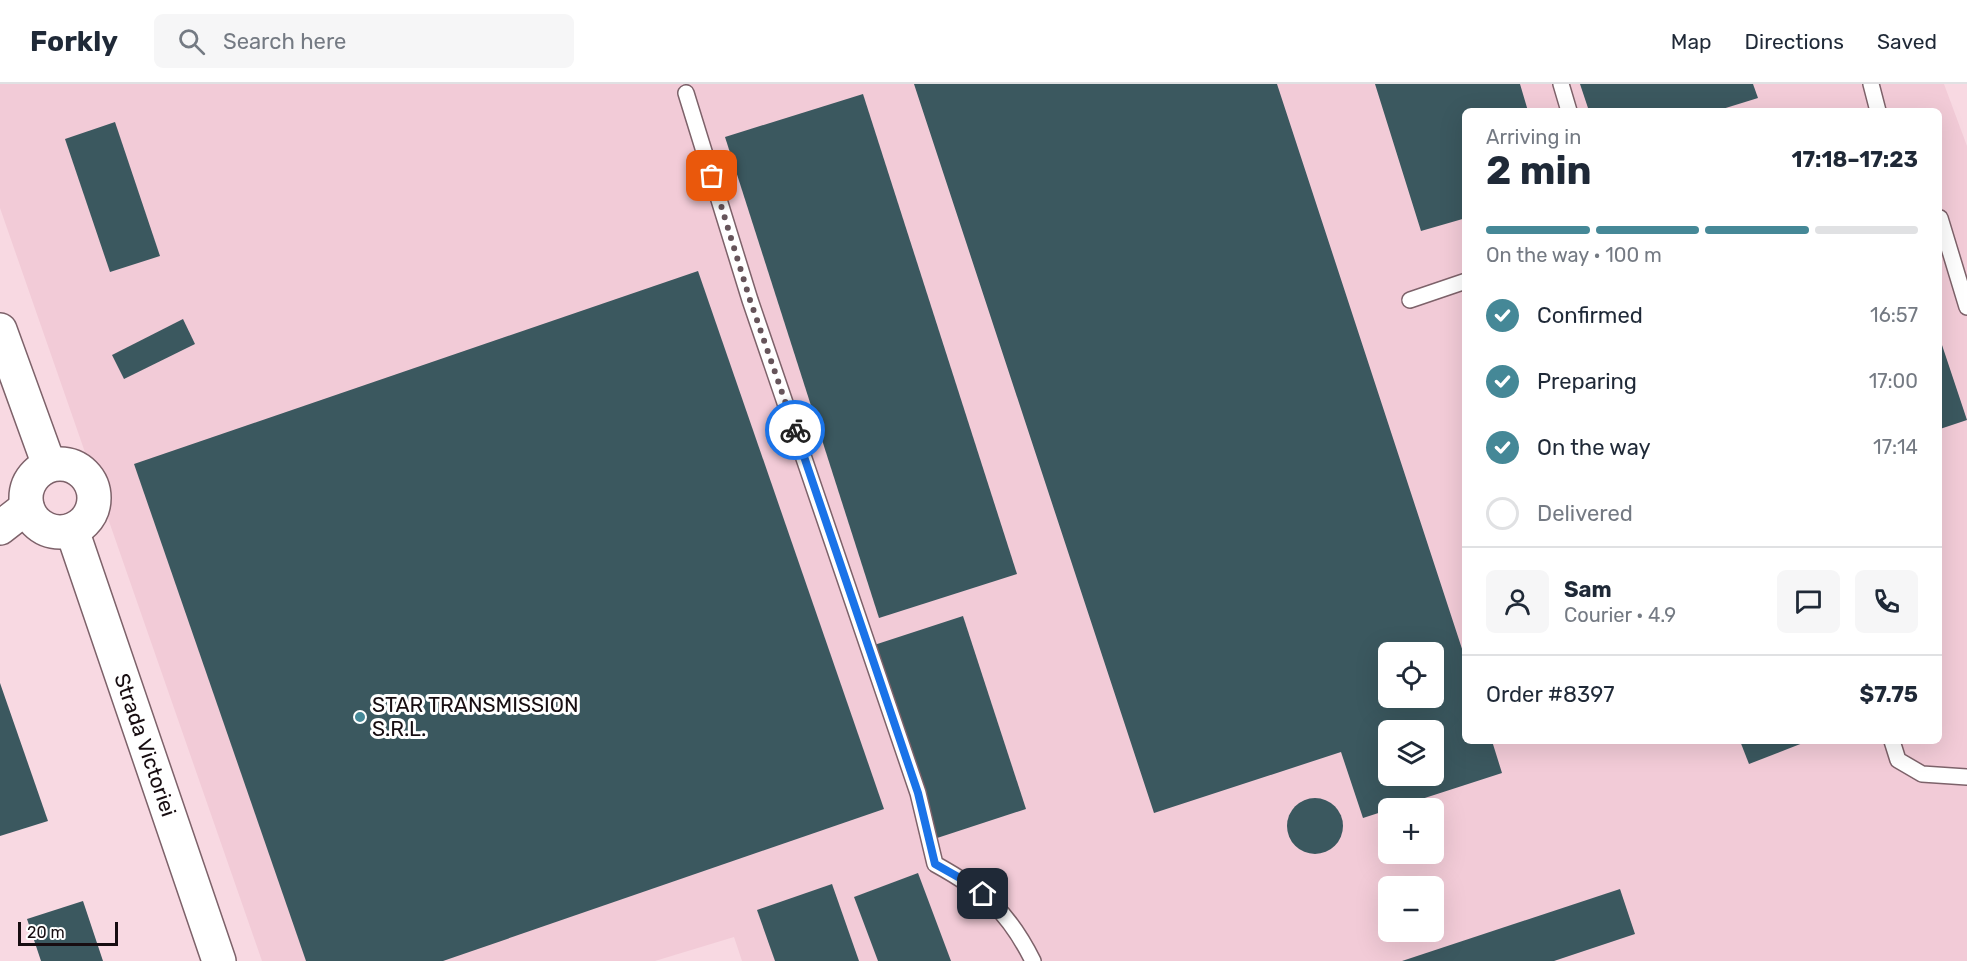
<!DOCTYPE html>
<html lang="en">
<head>
<meta charset="utf-8">
<style>
	body { margin:0; font-family:Rubik,sans-serif; background:#f6f6f7; color:#1f2937; height:100vh; display:flex; flex-direction:column; font-size:22px; white-space:nowrap }
	* { box-sizing:border-box; margin:0 }
	p { font-size:20px; color:#747a83 }
	.icon { flex:none; width:33px; height:33px; fill:none; stroke:currentColor; stroke-width:2; stroke-linecap:round; stroke-linejoin:round }
	.map { position:relative; flex:1; overflow:hidden }
	.drawer { position:absolute; left:1462px; top:24px; width:480px; height:636px; display:flex; flex-direction:column; background:#fff; border-radius:9px; box-shadow:0 6px 24px #0002 }
	.drawer>* { flex:none }
	.buttons { position:absolute; left:1378px; top:558px; display:grid; gap:12px }
	.buttons a { display:grid; place-items:center; width:66px; height:66px; border-radius:9px; background:#fff; box-shadow:0 6px 24px #0002; font-size:30px }
	.scale { position:absolute; left:18px; bottom:15px; width:100px; box-sizing:border-box; padding-left:6px; border:3px solid #170d11; border-top:0; font-size:16px; line-height:21px; white-space:nowrap; color:#170d11; -webkit-text-stroke:4px #fff; paint-order:stroke }
	.pin { position:absolute; display:grid; place-items:center; width:51px; height:51px; color:#fff; margin:-26px; border-radius:12px; box-shadow:0 3px 9px #0006 }
	.courier { position:absolute; display:grid; place-items:center; width:60px; height:60px; margin:-30px; border:4px solid #1a73e8; border-radius:50%; background:#fff; color:#222; box-shadow:0 2px 8px #0007 }
	.headline em { font-style:normal; font-weight:700 }
	.headline div { display:flex; flex-direction:column-reverse }
	.headline { display:flex; align-items:center; justify-content:space-between; height:102px; padding:0 24px }
	h1 { font-size:39px; font-weight:700; line-height:45px }
	.bar { display:grid; grid-template-columns:repeat(4,1fr); gap:9px 6px; align-content:center; height:72px; padding:0 24px }
	.bar i { height:8px; border-radius:4px; background:#e0e1e3 }
	.bar .active { background:#458897 }
	.bar p { grid-column:span 4 }
	.line { display:flex; align-items:center; gap:15px; padding:0 24px; border-top:2px solid #e0e1e3 }
	.line div { flex:1 }
	.round { display:grid; place-items:center; flex:none; width:63px; height:63px; border-radius:9px; background:#f6f6f7 }
	ol { padding:0 24px; list-style:none }
	li { display:flex; align-items:center; gap:18px; height:66px }
	li p { margin-inline-start:auto }
	li .icon { padding:6px; border-radius:50%; background:#458897; color:#fff; stroke-width:4 }
	li:last-child { color:#747a83 }
	li i { width:33px; height:33px; border:3px solid #e0e1e3; border-radius:50% }
	header { display:flex; align-items:center; gap:36px; box-sizing:border-box; height:84px; padding:0 30px; background:#fff; border-bottom:2px solid #e0e1e3 }
	header strong { font-size:28px }
	nav { display:flex; gap:33px; margin-inline-start:auto; font-size:21px }
	.search { width:420px; height:54px; background:#f6f6f7; display:flex; align-items:center; gap:15px; box-sizing:border-box; padding:0 21px; border-radius:9px; color:#747a83; font-size:22px }
	.map>svg:first-child { display:block }
	.built { fill:#f2cbd7; fill-rule:evenodd }
	.building { fill:#3b585f; fill-rule:evenodd }
	.lines { fill:none; stroke-linecap:round; stroke-linejoin:round }
	.service-casing { stroke:#7d626a; stroke-width:18 }
	.tertiary-casing { stroke:#7d626a; stroke-width:36 }
	.secondary-casing { stroke:#7d626a; stroke-width:36 }
	.service { stroke:#fff; stroke-width:15 }
	.tertiary { stroke:#fff; stroke-width:33 }
	.secondary { stroke:#fff; stroke-width:33 }
	.done { stroke:#66545a; stroke-width:6; stroke-dasharray:0 10.8 }
	.route { stroke:#1a73e8; stroke-width:8 }
	.poi-dot { fill:#458897; stroke:#fff; stroke-width:2 }
	.labels { text-anchor:middle; stroke-width:6; stroke-linejoin:round; paint-order:stroke }
	.poi-label { font-size:21px; fill:#170d11; stroke:#fff; text-anchor:start }
	.street-label { font-size:21px; fill:#170d11; stroke:#fff }
</style>
</head>
<body>
<header>
<strong>Forkly</strong>
<div class="search"><svg class="icon" aria-label="search" viewBox="0 0 24 24"><circle cx="10" cy="10" r="6"/><path d="M15 15l6 6"/></svg>Search here</div>
<nav><a>Map</a><a>Directions</a><a>Saved</a></nav>
</header>
<div class="map">
<svg width="1967" height="877" viewBox="0 0 1967 877">
	<rect width="100%" height="100%" fill="#f8d9e2"/>
	<path class="built" d="M0 0H1944L1967 62V877H742L734 853 655 877H262L0 124ZM1466 27H1940V657H1466ZM1389 568H1434V614H1389ZM1389 646H1434V692H1389ZM1389 724H1434V770H1389ZM1389 802H1434V848H1389Z"/>
	<g class="building">
		<path d="M914 0H1277L1466 577V657H1492L1502 689 1363 734 1341 668 1154 729ZM1389 568H1434V614H1389ZM1389 646H1434V692H1389Z"/>
		<path d="M1375 0H1520L1528 27H1466V134L1421 147Z"/>
		<path d="M1580 0H1753L1758 14 1716 27H1589Z"/>
		<path d="M863 10 1017 490 879 534 725 53Z"/>
		<path d="M115 38 160 172 110 188 65 55Z"/>
		<path d="M698 187 884 725 443 877H306L134 380Z"/>
		<path d="M183 235 195 260 124 295 112 271Z"/>
		<path d="M1940 255 1967 336 1940 345Z"/>
		<path d="M963 532 1026 725 928 757 865 564Z"/>
		<path d="M0 599 48 737 0 752Z"/>
		<path d="M1740 657H1808L1749 680Z"/>
		<circle cx="1315" cy="742" r="28"/>
		<path d="M918 789 951 877H878L854 813Z"/>
		<path d="M832 800 859 877H775L757 826Z"/>
		<path d="M1620 805 1635 850 1554 877H1402Z"/>
		<path d="M83 817 103 877H41L27 835Z"/>
	</g>
	<g class="lines">
		<g class="service-casing">
			<g id="service">
				<path d="M1561 0 1569 27"/>
				<path d="M1871 0 1878 27"/>
				<path d="M686 9 750 216 918 709 935 780C984 807 1008 827 1033 877"/>
				<path d="M1940 134 1967 223"/>
				<path d="M1410 216 1466 197"/>
				<path d="M1892 657 1898 676 1922 690 1967 693"/>
			</g>
		</g>
		<g class="tertiary-casing">
			<path id="tertiary" d="M0 444 27 423"/>
		</g>
		<g class="secondary-casing">
			<g id="secondary">
				<path d="M0 246 49 381"/>
				<circle cx="60" cy="414" r="34"/>
				<path d="M72 446 219 877"/>
			</g>
		</g>
		<use href="#service" class="service"/>
		<use href="#tertiary" class="tertiary"/>
		<use href="#secondary" class="secondary"/>
	</g>
	<g class="lines">
		<path class="done" d="M712 92 750 216 795 346"/>
		<path class="route" d="M795 346 918 709 935 780 967 798 983 810"/>
	</g>
	<circle class="poi-dot" cx="360" cy="633" r="6"/>
	<g class="labels">
		<g class="poi-label">
			<text x="372" y="628">STAR TRANSMISSION<tspan x="372" dy="24">S.R.L.</tspan></text>
		</g>
		<g class="street-label">
			<text transform="translate(145 661) rotate(71)" y="7">Strada Victoriei</text>
		</g>
	</g>
</svg>
<div class="buttons">
<a><svg class="icon" aria-label="locate" viewBox="0 0 24 24"><circle cx="12" cy="12" r="6"/><path d="M12 2v4M12 18v4M2 12h4M18 12h4"/></svg></a>
<a><svg class="icon" aria-label="layers" viewBox="0 0 24 24"><path d="M12 4l9 5-9 5-9-5zM3 14l9 5 9-5"/></svg></a>
<a>+</a>
<a>−</a>
</div>
<div class="scale">20 m</div>
<div class="pin" style="left:712px;top:92px;background:#ea580c"><svg class="icon" aria-label="bag" viewBox="0 0 24 24"><path d="M5 8h14l-1 12H6zM9 8a3 3 0 0 1 6 0"/></svg></div>
<div class="pin" style="left:983px;top:810px;background:#1f2937"><svg class="icon" aria-label="home" viewBox="0 0 24 24"><path d="M3 11l9-7 9 7M6 9v11h12V9"/></svg></div>
<div class="courier" style="left:795px;top:346px"><svg class="icon" aria-label="bike" viewBox="0 0 24 24"><circle cx="6" cy="16" r="4"/><circle cx="18" cy="16" r="4"/><path d="M6 16l4-8h5l3 8M10 8l3 8H6M13 5h3"/></svg></div>
<section class="drawer">
<div class="headline"><div><h1>2 min</h1><p>Arriving in</p></div><em>17:18–17:23</em></div>
<div class="bar"><i class="active"></i><i class="active"></i><i class="active"></i><i></i><p>On the way · 100 m</p></div>
<ol>
<li><svg class="icon" aria-label="check" viewBox="0 0 24 24"><path d="M5 12l5 5 9-10"/></svg>Confirmed<p>16:57</p></li>
<li><svg class="icon" aria-label="check" viewBox="0 0 24 24"><path d="M5 12l5 5 9-10"/></svg>Preparing<p>17:00</p></li>
<li><svg class="icon" aria-label="check" viewBox="0 0 24 24"><path d="M5 12l5 5 9-10"/></svg>On the way<p>17:14</p></li>
<li><i></i>Delivered</li>
</ol>
<div class="line" style="height:108px"><a class="round"><svg class="icon" aria-label="person" viewBox="0 0 24 24"><circle cx="12" cy="8" r="4"/><path d="M4 21q1-7 8-7t8 7"/></svg></a><div><b>Sam</b><p>Courier · 4.9</p></div><a class="round"><svg class="icon" aria-label="chat" viewBox="0 0 24 24"><path d="M4 5h16v11H9l-5 4z"/></svg></a><a class="round"><svg class="icon" aria-label="phone" viewBox="0 0 24 24"><path d="M5 4h4l2 5-3 2q2 4 5 5l2-3 5 2v4C11 20 4 13 5 4z"/></svg></a></div>
<div class="line" style="height:78px"><div>Order #8397</div><b>$7.75</b></div>
</section>
</div>
</body>
</html>
